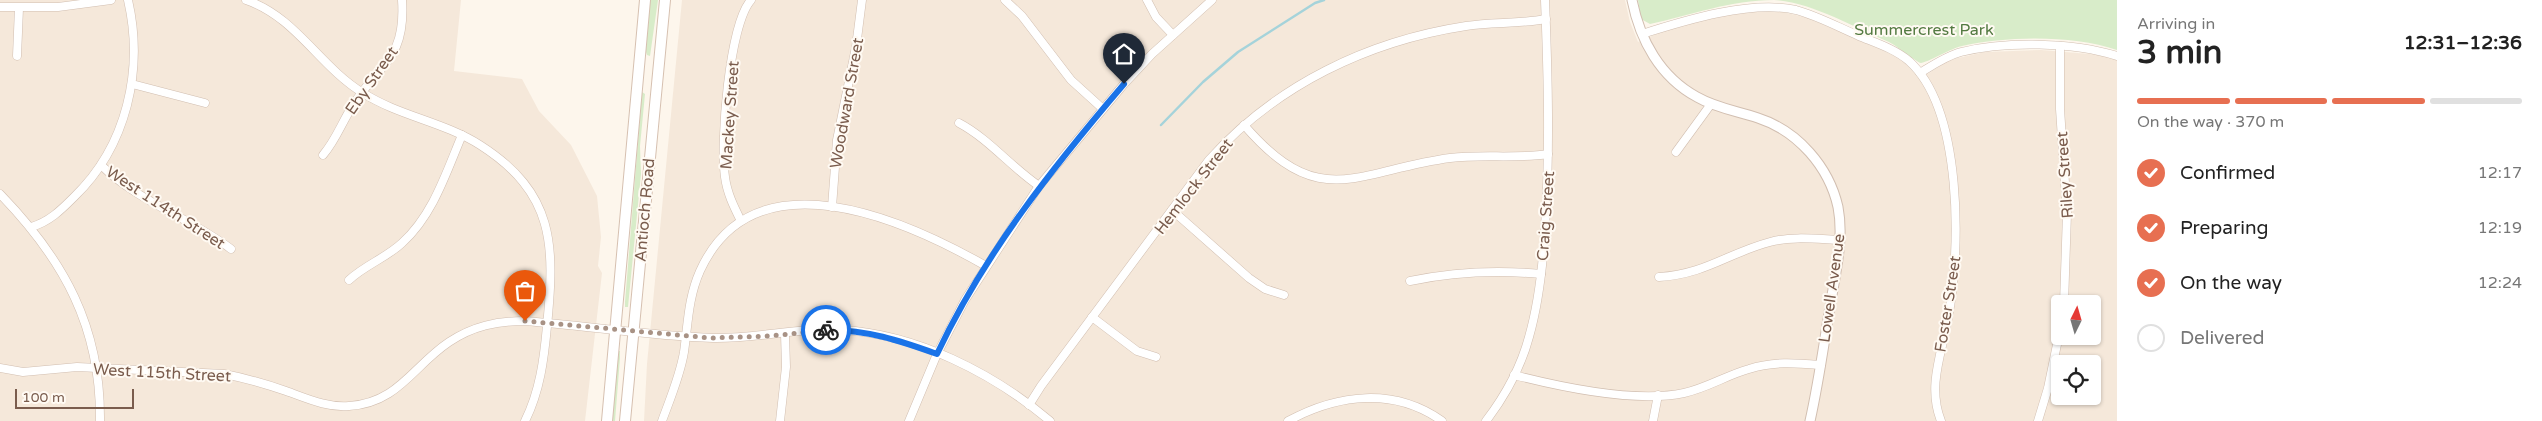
<!DOCTYPE html>
<html lang="en">
<head>
<meta charset="utf-8">
<style>
	body { margin:0; font-family:"Varela Round",sans-serif; background:#f6f6f6; color:#222; height:100vh; display:flex; flex-direction:column; font-size:19px; white-space:nowrap }
	* { box-sizing:border-box; margin:0 }
	p { font-size:16px; color:#767676 }
	.icon { flex:none; width:28px; height:28px; fill:none; stroke:currentColor; stroke-width:2; stroke-linecap:round; stroke-linejoin:round }
	.map { position:relative; flex:1; overflow:hidden }
	.side { display:flex; flex-direction:column; background:#fff; width:425px }
	.side>* { flex:none }
	.needle { width:32px; rotate:5deg }
	.controls { position:absolute; left:2051px; top:295px; display:grid; gap:10px }
	.controls a { display:grid; place-items:center; width:50px; height:50px; border-radius:5px; background:#fff; box-shadow:0 1px 4px #0004; font-size:25px }
	.scale { position:absolute; left:15px; bottom:12px; width:119px; box-sizing:border-box; padding-left:5px; border:2px solid #7a5c4d; border-top:0; font-size:14px; line-height:18px; white-space:nowrap; color:#7a5c4d; -webkit-text-stroke:4px #fffaf3; paint-order:stroke }
	.pin { position:absolute; display:grid; place-items:center; width:42px; height:42px; color:#fff; margin:-51px -21px; border-radius:50% 50% 50% 0; rotate:-45deg; box-shadow:0 0 5px #0007 }
	.pin .icon { rotate:45deg }
	.courier { position:absolute; display:grid; place-items:center; width:50px; height:50px; margin:-25px; border:4px solid #1a73e8; border-radius:50%; background:#fff; color:#222; box-shadow:0 1px 6px #0007 }
	.overview em { font-style:normal; font-weight:800 }
	.overview div { display:flex; flex-direction:column-reverse }
	.overview { display:flex; align-items:center; justify-content:space-between; height:85px; padding:0 20px }
	h1 { font-size:32px; font-weight:800; line-height:38px }
	.bar { display:grid; grid-template-columns:repeat(4,1fr); gap:8px 5px; align-content:center; height:60px; padding:0 20px }
	.bar i { height:6px; border-radius:4px; background:#e0e0e0 }
	.bar .active { background:#e76f51 }
	.bar p { grid-column:span 4 }
	ol { padding:0 20px; list-style:none }
	li { display:flex; align-items:center; gap:15px; height:55px }
	li p { margin-inline-start:auto }
	li .icon { padding:5px; border-radius:50%; background:#e76f51; color:#fff; stroke-width:4 }
	li:last-child { color:#767676 }
	li i { width:28px; height:28px; border:2px solid #e0e0e0; border-radius:50% }
	main { display:flex; flex:1; min-height:0 }
	.map>svg:first-child { display:block }
	.residential { fill:#f5e8da; fill-rule:evenodd }
	.green { fill:#d8ecc9 }
	.lines { fill:none; stroke-linecap:round; stroke-linejoin:round }
	.stream { stroke:#a5d3da; stroke-width:2.5 }
	.minor-casing { stroke:#d1beb0; stroke-width:9 }
	.tertiary-casing { stroke:#d1beb0; stroke-width:11 }
	.secondary-casing { stroke:#d6c0b0; stroke-width:12 }
	.minor { stroke:#fff; stroke-width:8 }
	.tertiary { stroke:#fff; stroke-width:9 }
	.secondary { stroke:#fff; stroke-width:10 }
	.done { stroke:#a89285; stroke-width:5; stroke-dasharray:0 9 }
	.route { stroke:#1a73e8; stroke-width:6 }
	.labels { text-anchor:middle; stroke-width:4; stroke-linejoin:round; paint-order:stroke }
	.park-label { font-size:16px; fill:#537a41; stroke:#fffaf3 }
	.street-label { font-size:16px; fill:#7a5c4d; stroke:#fffaf3 }
</style>
</head>
<body>
<main>
<div class="map">
<svg width="2117" height="421" viewBox="0 0 2117 421">
	<rect width="100%" height="100%" fill="#fdf6ec"/>
	<g class="residential">
		<path d="M0 0H461L454 71 522 79 539 111 571 145 597 196 601 237 598 266 602 273 585 421H0Z"/>
		<path d="M682 0H1625L1630 22 1638 42 1661 32 1698 20 1759 10 1779 11 1808 18 1893 55 1904 62 1920 79 1949 60 1985 52 2041 50 2101 55 2117 60V421H644L647 364ZM2060 304H2092V336H2060ZM2060 364H2092V396H2060Z"/>
	</g>
	<g class="green">
		<path d="M650 0H658L650 56 647 55 645 49Z"/>
		<path d="M1638 0H2117V50C2073 35 2008 36 1962 46 1952 48 1926 63 1921 63 1916 62 1897 46 1889 42 1855 28 1811 2 1774 0 1731 0 1691 15 1650 24L1641 19Z"/>
		<path d="M642 92 645 94 640 146 641 174 628 307H625V302Z"/>
		<path d="M617 351H620V358L615 421H611Z"/>
	</g>
	<g class="lines">
		<path class="stream" d="M1161 125 1203 82 1238 52 1315 3 1324 0"/>
		<g class="minor-casing">
			<g id="minor">
				<path d="M246 0C296 17 319 66 363 93 399 116 444 122 480 145 555 193 555 245 547 326 544 359 540 391 525 421"/>
				<path d="M1005 0 1022 16 1071 80 1103 109"/>
				<path d="M1147 0 1156 17 1173 35"/>
				<path d="M0 7H58L111 0"/>
				<path d="M1642 34C1686 20 1751 0 1796 10 1818 16 1838 27 1859 36 1876 43 1895 49 1909 61 1963 110 1961 251 1948 318 1942 353 1927 386 1941 421"/>
				<path d="M2060 46V109L2067 213 2064 304"/>
				<path d="M17 56 19 8"/>
				<path d="M1920 73C1933 65 1946 56 1961 52 2006 41 2073 42 2117 56"/>
				<path d="M132 84 205 103"/>
				<path d="M959 123C989 139 1011 167 1039 186"/>
				<path d="M1244 125C1320 213 1355 171 1450 158 1483 154 1516 159 1548 154"/>
				<path d="M1676 152 1711 104"/>
				<path d="M323 155C336 140 342 122 353 105 380 63 406 59 402 0"/>
				<path d="M101 165C137 201 190 218 231 249"/>
				<path d="M0 194C64 260 101 327 100 421"/>
				<path d="M832 207 837 140 856 47 862 0"/>
				<path d="M1172 210 1249 278 1265 289 1284 295"/>
				<path d="M741 221C734 207 727 193 725 177 720 143 729 25 751 0"/>
				<path d="M31 227C49 222 61 210 74 197 127 146 144 70 128 0"/>
				<path d="M1659 277C1706 274 1728 253 1770 242 1792 236 1816 239 1839 240"/>
				<path d="M349 280C365 265 386 258 402 243 433 215 446 173 462 135"/>
				<path d="M1410 281C1453 272 1497 270 1541 274"/>
				<path d="M1092 317 1137 351 1156 357"/>
				<path d="M0 368 23 372 77 367 224 374C245 378 266 384 286 391 306 398 327 408 349 406 398 403 413 366 449 342 473 326 497 321 525 321 588 326 651 336 713 338 756 339 799 327 842 330 916 334 993 373 1050 421"/>
				<path d="M1514 375C1561 387 1637 403 1684 393 1707 388 1727 375 1749 369 1773 361 1796 363 1821 365"/>
				<path d="M1029 405 1041 386 1209 160C1276 85 1368 41 1466 26 1493 22 1520 24 1546 19"/>
				<path d="M662 421C670 399 680 376 684 352 688 324 688 298 700 271 754 152 905 220 986 266"/>
				<path d="M780 421 786 367 785 334"/>
				<path d="M909 421 937 354 965 300 1039 186 1124 84 1152 54 1212 0"/>
				<path d="M1288 421C1338 394 1394 387 1442 421"/>
				<path d="M1486 421C1505 396 1521 367 1529 337 1539 302 1543 264 1545 228 1550 152 1548 76 1545 0"/>
				<path d="M1653 421 1658 395"/>
				<path d="M2038 421 2048 388 2060 330"/>
			</g>
		</g>
		<g class="tertiary-casing">
			<path id="tertiary" d="M1632 0C1640 40 1660 77 1697 97 1716 108 1737 111 1758 118 1798 131 1829 167 1838 207 1844 238 1836 271 1831 301 1824 342 1819 381 1810 421"/>
		</g>
		<g class="secondary-casing">
			<g id="secondary">
				<path d="M607 421 645 0"/>
				<path d="M625 421 665 0"/>
			</g>
		</g>
		<use href="#minor" class="minor"/>
		<use href="#tertiary" class="tertiary"/>
		<use href="#secondary" class="secondary"/>
	</g>
	<g class="lines">
		<path class="done" d="M525 321 711 338 770 336 826 330"/>
		<path class="route" d="M826 330C865 329 901 341 937 354 984 254 1053 167 1124 84"/>
	</g>
	<g class="labels">
		<g class="park-label">
			<text x="1924" y="35">Summercrest Park</text>
		</g>
		<g class="street-label">
			<text transform="translate(371 80) rotate(-55)" y="6">Eby Street</text>
			<text transform="translate(846 103) rotate(-80)" y="6">Woodward Street</text>
			<text transform="translate(729 115) rotate(-86)" y="6">Mackey Street</text>
			<text transform="translate(2064 175) rotate(-94)" y="6">Riley Street</text>
			<text transform="translate(1193 186) rotate(-52)" y="6">Hemlock Street</text>
			<text transform="translate(166 207) rotate(33)" y="6">West 114th Street</text>
			<text transform="translate(644 210) rotate(-85)" y="6">Antioch Road</text>
			<text transform="translate(1545 216) rotate(-86)" y="6">Craig Street</text>
			<text transform="translate(1831 288) rotate(-82)" y="6">Lowell Avenue</text>
			<text transform="translate(1947 304) rotate(-81)" y="6">Foster Street</text>
			<text transform="translate(162 372) rotate(3)" y="6">West 115th Street</text>
		</g>
	</g>
</svg>
<div class="controls">
<a><svg class="needle" viewBox="-14 -14 28 28"><path d="M0-13l5 13h-10z" fill="#e53935"/><path d="M0 13l5-13h-10z" fill="#767676"/></svg></a>
<a><svg class="icon" aria-label="locate" viewBox="0 0 24 24"><circle cx="12" cy="12" r="6"/><path d="M12 2v4M12 18v4M2 12h4M18 12h4"/></svg></a>
</div>
<div class="scale">100 m</div>
<div class="pin" style="left:525px;top:321px;background:#ea580c"><svg class="icon" aria-label="bag" viewBox="0 0 24 24"><path d="M5 8h14l-1 12H6zM9 8a3 3 0 0 1 6 0"/></svg></div>
<div class="pin" style="left:1124px;top:84px;background:#1f2937"><svg class="icon" aria-label="home" viewBox="0 0 24 24"><path d="M3 11l9-7 9 7M6 9v11h12V9"/></svg></div>
<div class="courier" style="left:826px;top:330px"><svg class="icon" aria-label="bike" viewBox="0 0 24 24"><circle cx="6" cy="16" r="4"/><circle cx="18" cy="16" r="4"/><path d="M6 16l4-8h5l3 8M10 8l3 8H6M13 5h3"/></svg></div>
</div>
<section class="side">
<div class="overview"><div><h1>3 min</h1><p>Arriving in</p></div><em>12:31–12:36</em></div>
<div class="bar"><i class="active"></i><i class="active"></i><i class="active"></i><i></i><p>On the way · 370 m</p></div>
<ol>
<li><svg class="icon" aria-label="check" viewBox="0 0 24 24"><path d="M5 12l5 5 9-10"/></svg>Confirmed<p>12:17</p></li>
<li><svg class="icon" aria-label="check" viewBox="0 0 24 24"><path d="M5 12l5 5 9-10"/></svg>Preparing<p>12:19</p></li>
<li><svg class="icon" aria-label="check" viewBox="0 0 24 24"><path d="M5 12l5 5 9-10"/></svg>On the way<p>12:24</p></li>
<li><i></i>Delivered</li>
</ol>
</section>
</main>
</body>
</html>
